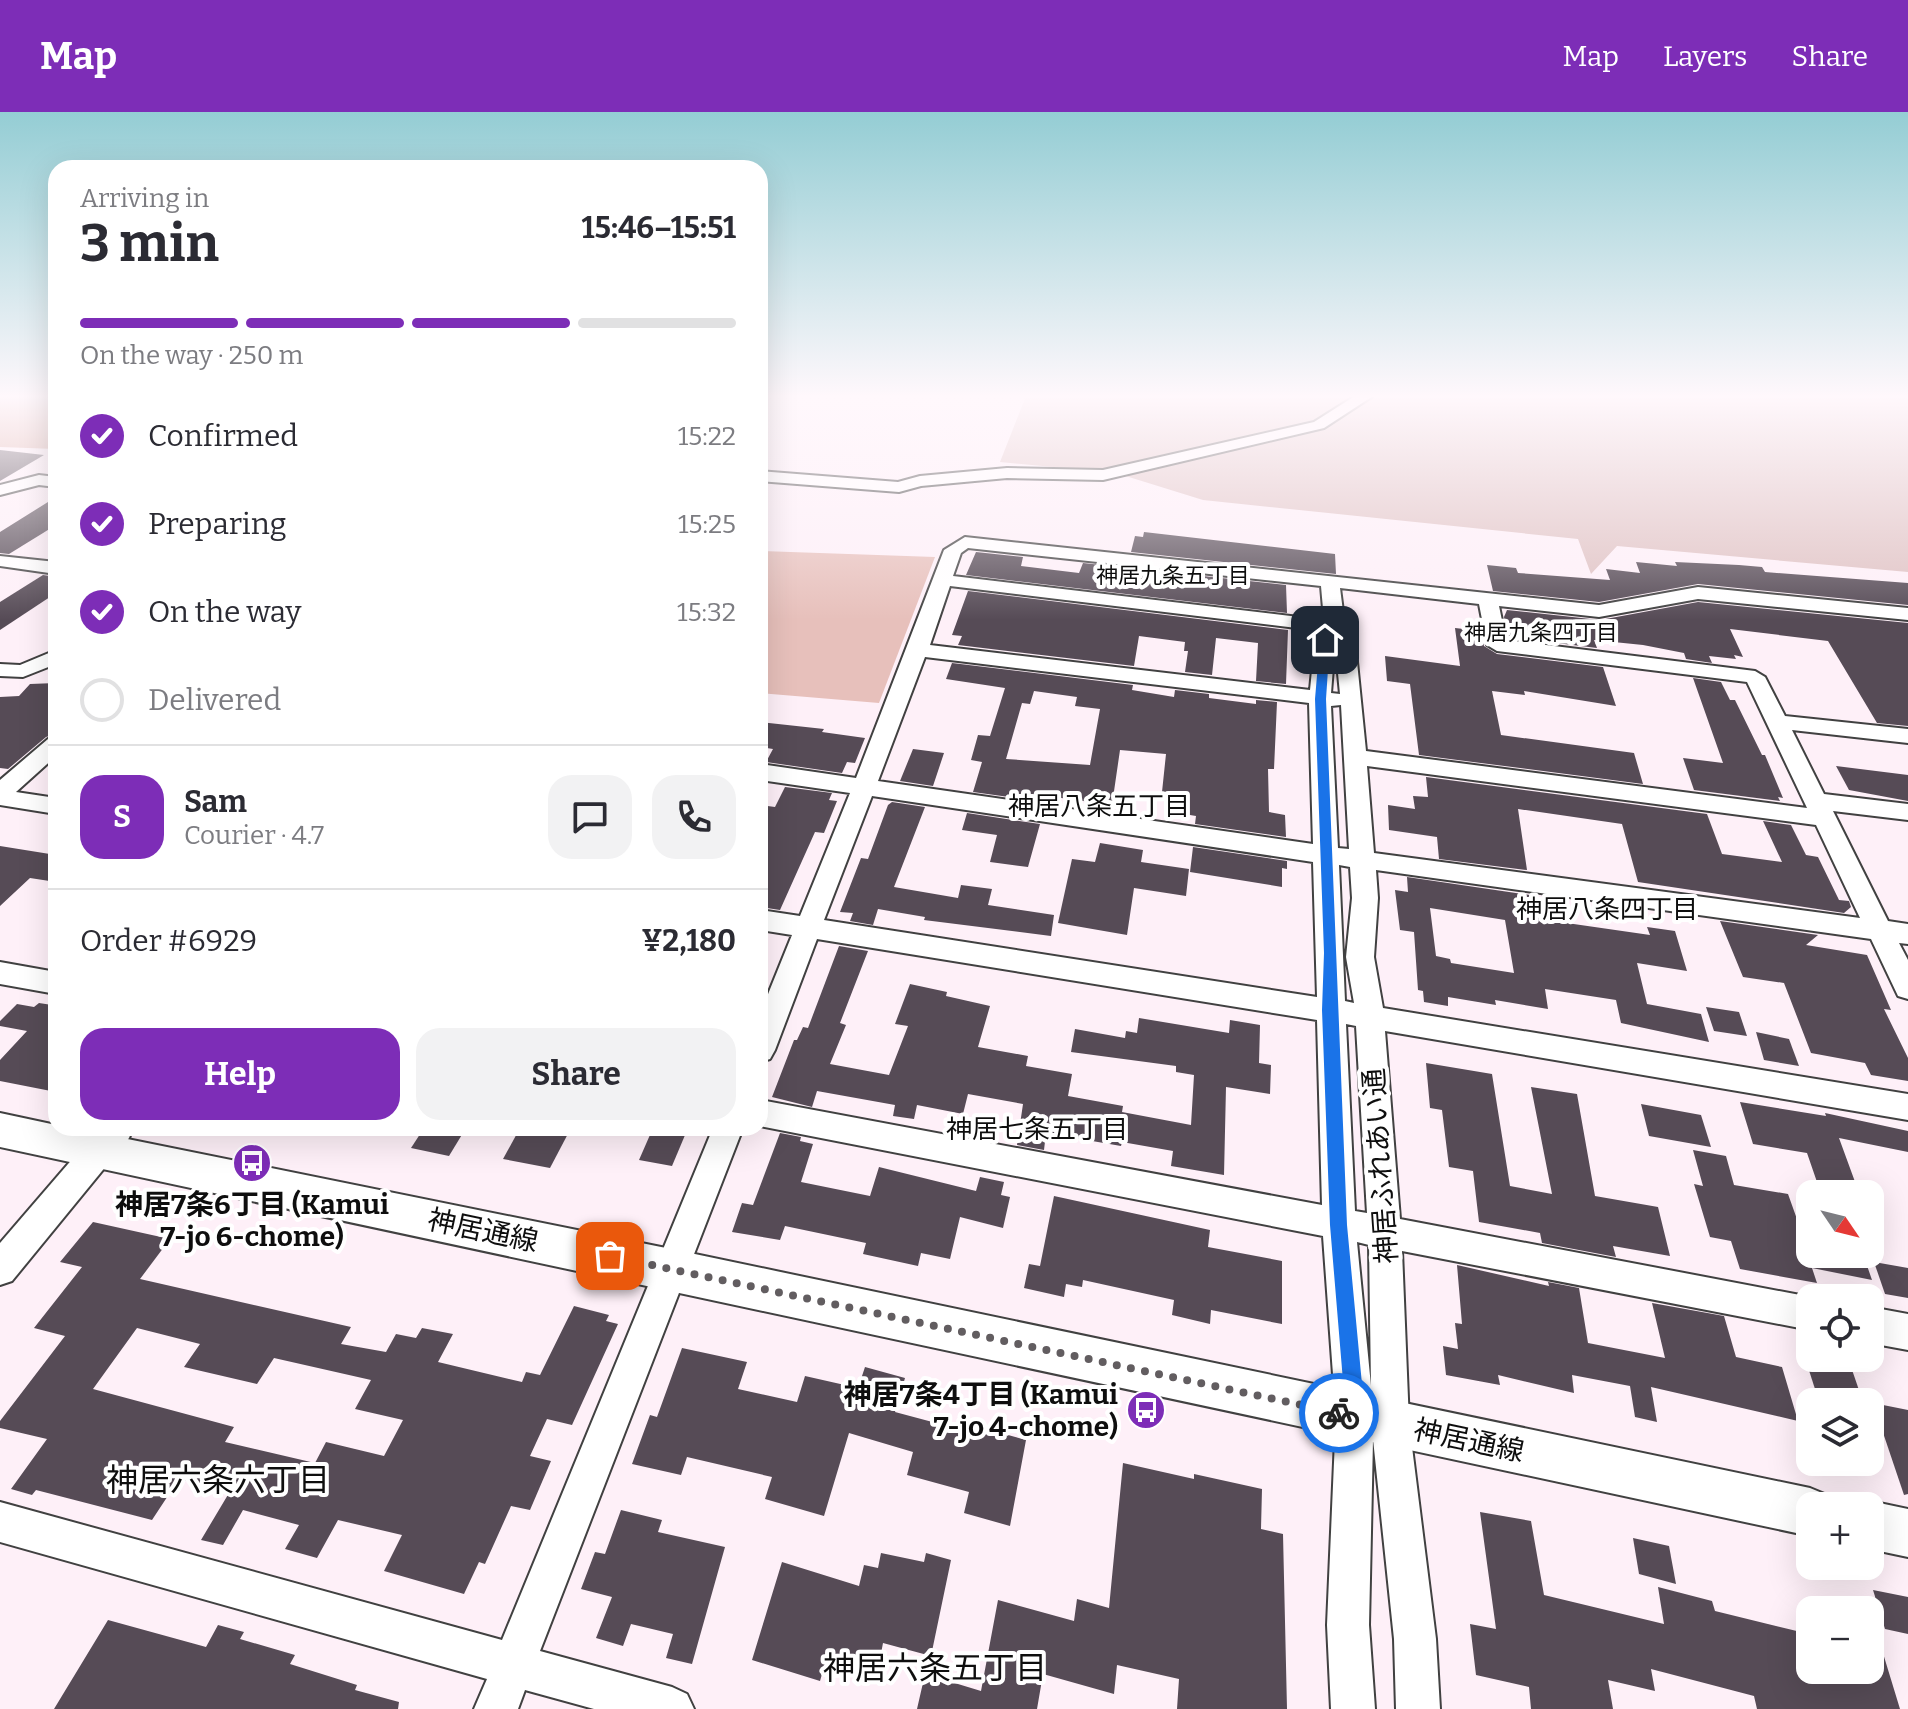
<!DOCTYPE html>
<html lang="en">
<head>
<meta charset="utf-8">
<style>
	body { margin:0; font-family:Bitter,"Noto Sans JP",serif; background:#f2f2f3; color:#2b2b33; height:100vh; display:flex; flex-direction:column; font-size:30px; white-space:nowrap }
	* { box-sizing:border-box; margin:0 }
	p { font-size:26px; color:#7c7c81 }
	.icon { flex:none; width:44px; height:44px; fill:none; stroke:currentColor; stroke-width:2; stroke-linecap:round; stroke-linejoin:round }
	.map { position:relative; flex:1; overflow:hidden }
	.side { position:absolute; left:48px; top:48px; width:720px; height:976px; display:flex; flex-direction:column; background:#fff; border-radius:24px; box-shadow:0 8px 32px #0002 }
	.side>* { flex:none }
	.needle { width:52px; rotate:125deg }
	.buttons { position:absolute; left:1796px; top:1068px; display:grid; gap:16px }
	.buttons a { display:grid; place-items:center; width:88px; height:88px; border-radius:16px; background:#fff; box-shadow:0 8px 32px #0002; font-size:40px }
	.pin { position:absolute; display:grid; place-items:center; width:68px; height:68px; color:#fff; margin:-34px; border-radius:16px; box-shadow:0 4px 12px #0006 }
	.courier { position:absolute; display:grid; place-items:center; width:80px; height:80px; margin:-40px; border:6px solid #1a73e8; border-radius:50%; background:#fff; color:#222; box-shadow:0 2px 10px #0007 }
	.summary em { font-style:normal; font-weight:700 }
	.summary div { display:flex; flex-direction:column-reverse }
	.summary { display:flex; align-items:center; justify-content:space-between; height:136px; padding:0 32px }
	h1 { font-size:52px; font-weight:700; line-height:60px }
	.bar { display:grid; grid-template-columns:repeat(4,1fr); gap:12px 8px; align-content:center; height:96px; padding:0 32px }
	.bar i { height:10px; border-radius:6px; background:#e1e1e2 }
	.bar .on { background:#7d2db7 }
	.bar p { grid-column:span 4 }
	.line { display:flex; align-items:center; gap:20px; padding:0 32px; border-top:2px solid #e1e1e2 }
	.line div { flex:1 }
	.round { display:grid; place-items:center; flex:none; width:84px; height:84px; border-radius:24px; background:#f2f2f3 }
	ol { padding:0 32px; list-style:none }
	li { display:flex; align-items:center; gap:24px; height:88px }
	li p { margin-inline-start:auto }
	li .icon { padding:8px; border-radius:50%; background:#7d2db7; color:#fff; stroke-width:4 }
	li:last-child { color:#7c7c81 }
	li i { width:44px; height:44px; border:4px solid #e1e1e2; border-radius:50% }
	.button { display:flex; gap:16px; margin-top:auto; padding:16px 32px }
	.button a { flex:1; height:92px; border-radius:24px; background:#7d2db7; color:#fff; font-size:32px; font-weight:700; line-height:92px; text-align:center }
	.button a+a { background:#f2f2f3; color:#2b2b33 }
	header { display:flex; align-items:center; gap:48px; box-sizing:border-box; height:112px; padding:0 40px; background:#7d2db7; color:#fff }
	header strong { font-size:38px }
	nav { display:flex; gap:44px; margin-inline-start:auto; font-size:28px }
	.map>svg:first-child { display:block }
	.green { fill:#e7c0bb }
	.forest { fill:#d7a69b }
	.cemetery { fill:#dfc2c3 }
	.building { fill:#564b56; fill-rule:evenodd }
	.lines { fill:none; stroke-linecap:round; stroke-linejoin:round }
	.minor-casing { stroke:#414141; stroke-width:4 }
	.tertiary-casing { stroke:#414141; stroke-width:4 }
	.minor { fill:#fff; fill-rule:evenodd }
	.tertiary { fill:#fff; fill-rule:evenodd }
	.route { fill:#1a73e8 }
	.done { stroke:#625d60; stroke-width:8; stroke-dasharray:0 14.4 }
	.labels { text-anchor:middle; stroke-width:8; stroke-linejoin:round; paint-order:stroke }
	.far-neighbourhood-label { font-size:22px; fill:#0e0e0e; stroke:#fff }
	.neighbourhood-label { font-size:26px; fill:#0e0e0e; stroke:#fff }
	.near-street-label { font-size:28px; fill:#0e0e0e; stroke:#fff }
	.near-poi-label { font-size:28px; font-weight:bold; fill:#0e0e0e; stroke:#fff }
	.near-neighbourhood-label { font-size:32px; fill:#0e0e0e; stroke:#fff }
</style>
</head>
<body>
<header>
<strong>Map</strong>
<nav><a>Map</a><a>Layers</a><a>Share</a></nav>
</header>
<div class="map">
<svg width="1908" height="1597" viewBox="0 0 1908 1597">
	<rect width="100%" height="100%" fill="#fef0f8"/>
	<path class="green" d="M760 439 935 445 879 591 760 581Z"/>
	<path class="forest" d="M0 284H56V337L0 335Z"/>
	<path class="cemetery" d="M1026 284H1908V460L1617 434 1591 462 1578 427 1203 388 1116 361 1000 350Z"/>
	<g class="building">
		<path d="M0 338 44 343 0 369Z"/>
		<path d="M56 385V413L9 442 0 441V420Z"/>
		<path d="M1144 420 1335 442 1336 462 1131 440 1135 424 1143 425Z"/>
		<path d="M976 440 1023 445 1021 454 1079 461 1083 451 1286 473 1287 501 966 463Z"/>
		<path d="M1636 450 1677 454 1675 450 1739 453 1762 455 1765 460 1908 471V493L1698 472 1599 490 1493 479 1487 453 1516 456 1518 461 1610 468 1606 457 1640 461Z"/>
		<path d="M43 463 56 465V481L0 518V490Z"/>
		<path d="M968 479 1288 518 1286 572 1256 569 1258 531 1216 526 1212 563 1185 560 1188 539H1184L1185 530 1139 524 1134 554 958 533 962 524 952 523Z"/>
		<path d="M1698 490 1908 511V614L1877 611 1828 529 1730 517 1743 545 1734 543 1736 547 1709 544 1712 551 1686 547 1684 541 1643 533 1594 528 1597 536 1508 525 1504 505 1507 498 1600 508Z"/>
		<path d="M1455 516 1481 519 1484 534 1497 542 1603 555 1616 594 1524 579 1525 583 1492 579 1501 623 1634 641 1643 672 1419 643 1410 572 1387 569 1385 544 1460 554Z"/>
		<path d="M952 551 1133 573 1132 578 1174 585 1175 578 1209 582V586L1256 592V588L1277 590 1274 657H1268L1269 700 1285 703 1286 725 1195 712 1196 704 1184 702 1186 683 1162 680 1166 642 1120 638 1112 693 1047 684 1046 690 973 680 982 650 971 648 978 623 990 624 1005 576 946 567ZM1034 579 1077 585 1075 594 1100 597 1090 653 1006 647 1022 591 1030 592Z"/>
		<path d="M1693 566 1721 570 1730 588H1735L1762 643H1765L1783 686 1778 685 1780 689 1694 678 1683 646 1723 651Z"/>
		<path d="M56 571V622L46 625 8 657 0 656V585L19 584 30 572Z"/>
		<path d="M760 610 824 617 822 620 865 626 855 651 847 650 842 661 766 650 773 637 760 635Z"/>
		<path d="M913 637 944 641 933 674 900 669Z"/>
		<path d="M1836 654 1908 663V689L1849 678Z"/>
		<path d="M1426 665 1707 702 1722 742 1782 750 1763 709 1791 713 1806 743 1818 745 1839 788 1849 789 1851 795 1844 801 1638 770 1622 712 1518 697 1527 758 1439 747 1437 725 1389 718 1388 693 1415 697 1413 684 1428 685Z"/>
		<path d="M785 675 832 681 829 688 837 689 824 721 815 720 780 798 760 795V693L775 695Z"/>
		<path d="M892 690 925 695 894 775 958 786 961 773 992 777 988 793 1054 803 1051 824 924 808 925 805 878 797 873 813 850 809 853 801 840 800 861 746 868 747 888 693Z"/>
		<path d="M967 701 1040 712 1028 755 990 750 997 723 962 718Z"/>
		<path d="M1100 731 1143 738 1141 750 1189 757 1186 784 1134 776 1127 823 1058 811 1072 747 1095 750Z"/>
		<path d="M0 734 56 743V770L30 766 0 794Z"/>
		<path d="M1193 735 1287 749V757L1282 756V775L1190 760Z"/>
		<path d="M1407 765 1530 783 1531 791 1536 792 1539 807 1650 823 1647 815 1675 819 1687 859 1637 851 1647 892 1701 902 1709 930 1621 911 1616 888 1545 877 1548 897 1495 888 1496 893 1448 885V894L1424 890 1423 879 1418 878 1414 820 1400 818 1395 778 1408 780ZM1430 796 1505 808 1514 861 1451 851 1450 847 1436 844Z"/>
		<path d="M1720 809 1818 823 1806 833 1867 843 1891 898 1884 897 1908 946V969L1871 963 1865 951 1811 941 1784 871 1743 865Z"/>
		<path d="M839 834 868 839 840 911 846 913 830 952 889 963 908 914 895 912 910 872 947 880 946 884 990 894 978 935 1028 944 1026 954 1072 962 1068 984 1123 994 1122 1000 1191 1013 1194 963 1176 960V954L1071 940 1075 917 1125 926 1126 919 1137 921 1139 906 1229 921 1230 908 1260 913 1259 951 1271 953 1270 982 1226 975 1224 1063 1171 1054 1173 1039 1122 1030 1121 1034 1046 1021 1044 1038 1017 1033 1023 992 968 982 963 1002 917 993 914 1007 893 1004 895 993 817 979 812 995 772 985 794 928H797L803 915 808 916Z"/>
		<path d="M56 888V980L0 969V948L27 919 0 914V909L17 892 34 895 39 891 52 893Z"/>
		<path d="M1706 895 1739 900 1747 924 1714 919Z"/>
		<path d="M1756 920 1789 927 1799 954 1764 948Z"/>
		<path d="M1426 951 1492 962 1510 1074 1552 1082 1531 975 1577 982 1595 1084 1658 1095 1670 1144 1613 1134 1616 1145 1542 1131 1540 1121 1479 1110 1473 1059 1449 1055 1442 998 1430 996Z"/>
		<path d="M1740 990 1826 1004 1825 1001 1908 1019V1040L1839 1026 1858 1078 1817 1070 1807 1041 1753 1032Z"/>
		<path d="M1641 992 1701 1003 1711 1035 1649 1024Z"/>
		<path d="M424 1016H466L449 1044 411 1036Z"/>
		<path d="M520 1016H571L550 1056 503 1047Z"/>
		<path d="M653 1016H688L672 1054 639 1048Z"/>
		<path d="M780 1021 801 1025 800 1029 813 1032 801 1070 870 1084 879 1055 976 1079 980 1065 1004 1070 1001 1083 1010 1085 1003 1116 960 1105 950 1147 921 1141 918 1154 863 1142 866 1131 785 1114 780 1128 732 1120 742 1091 753 1093Z"/>
		<path d="M1693 1038 1726 1044 1734 1073 1788 1082 1798 1110 1810 1112V1142H1863L1872 1168 1812 1156 1817 1171 1740 1157 1731 1129 1710 1125 1694 1072 1703 1074Z"/>
		<path d="M1054 1084 1210 1118 1208 1135 1282 1149V1212L1211 1198 1210 1212 1172 1203 1174 1188 1083 1168 1082 1175 1066 1172 1064 1185 1024 1176 1029 1152 1040 1154Z"/>
		<path d="M93 1110 170 1127 140 1167 351 1215 341 1232 386 1240 396 1222 416 1226 422 1216 453 1222 438 1250 522 1270 526 1260 540 1263 574 1194 609 1203 606 1209 618 1212 572 1313 547 1307 530 1344 551 1349 530 1398 511 1394 485 1452 479 1450 464 1482 384 1459 402 1423 338 1408 317 1446 285 1437 299 1413 243 1398 223 1433 201 1428 229 1381 179 1367 152 1408 36 1378 32 1383 11 1377 47 1327 0 1316V1309L65 1224 34 1216 82 1155 60 1150ZM137 1216 200 1232 184 1255 257 1272 274 1246 371 1268 355 1297 403 1308 384 1344 326 1330 315 1351 225 1330 234 1315 93 1277Z"/>
		<path d="M1874 1150 1908 1156V1186L1885 1182Z"/>
		<path d="M1457 1153 1549 1174 1548 1170 1579 1176 1588 1231 1665 1246 1652 1191 1724 1204 1736 1245 1782 1255 1798 1309 1651 1275 1657 1310 1635 1305 1630 1274 1572 1263 1574 1281 1498 1263 1500 1273 1446 1263 1443 1234 1458 1237 1455 1211 1462 1212Z"/>
		<path d="M682 1236 747 1250 738 1277 797 1290 805 1264 858 1276 865 1255 905 1266 895 1300 981 1323 983 1316 1026 1328 1010 1414 964 1401 969 1380 907 1363 913 1340 849 1321 824 1404 765 1387 772 1365 687 1345 681 1363 632 1352 650 1303 657 1305Z"/>
		<path d="M1805 1246H1848L1862 1287 1815 1277Z"/>
		<path d="M1873 1291 1908 1298V1382L1904 1383Z"/>
		<path d="M1123 1351 1194 1367V1362L1262 1377 1261 1417 1283 1422 1287 1597H1177L1179 1567 1117 1553 1114 1582 1043 1562 1037 1597H917L925 1562 981 1579 998 1488 1074 1509 1077 1487 1109 1496Z"/>
		<path d="M621 1398 662 1408 658 1420 725 1435 692 1552 666 1546 673 1522 631 1512 623 1534 596 1526 612 1485 581 1477 595 1440 605 1442Z"/>
		<path d="M1480 1400 1531 1409 1544 1483 1664 1512 1658 1475 1712 1489 1715 1499 1805 1521 1810 1558H1870V1516L1875 1515 1900 1597H1757L1754 1584 1651 1557 1655 1579 1608 1568 1613 1597H1531L1529 1575 1476 1563 1470 1512 1496 1517Z"/>
		<path d="M1633 1426 1669 1434 1676 1472 1639 1462Z"/>
		<path d="M881 1441 924 1450 926 1441 951 1448 931 1544 883 1531 879 1552 828 1541 820 1569 752 1548 782 1450 859 1474 864 1453 878 1456Z"/>
		<path d="M1873 1478 1908 1485V1522L1885 1517Z"/>
		<path d="M108 1508 206 1535 218 1513 244 1520 240 1527 295 1543 290 1552 357 1573 355 1578 399 1590 398 1597H54Z"/>
	</g>
	<g class="lines">
		<g class="minor-casing">
			<g id="minor">
				<path d="M1355 284H1373L1324 316 1103 368 1007 366 921 374 899 380 760 369V359L898 370 920 364 1007 356 1103 358 1314 310Z"/>
				<path d="M39 363 56 365V375L39 373 0 383V373Z"/>
				<path d="M965 425 1599 493 1698 475 1908 496V508L1698 487 1599 505 1499 494 1506 528 1755 559 1765 565 1785 604 1908 617V631L1792 618 1824 682 1908 692V708L1833 699 1888 809 1908 812V832L1899 831 1908 848V887L1898 884 1871 827 1376 758 1378 786 1374 845 1383 896 1908 982V1008L1385 919 1400 1107 1816 1186H1810V1218L1402 1139 1409 1311 1436 1527 1440 1597H1396L1394 1527 1373 1327 1369 1513 1375 1597H1331L1327 1513 1336 1304 1323 1124 760 1014V988L1322 1093 1317 908 817 827 775 938 770 947 760 950V902L792 823 760 818V798L800 804 850 681 760 668V652L856 666 944 438ZM968 436 1321 474 1324 508 953 464 961 441ZM950 474 1321 519 1315 528 1310 578 930 533ZM1340 476 1479 492 1487 533 1497 539 1747 570 1807 696 1366 639 1355 530 1345 515ZM1335 530 1340 582 1331 581ZM925 545 1309 591 1313 732 878 669ZM1341 593 1349 737 1338 736 1331 594ZM1367 654 1816 713 1860 806 1374 741ZM872 684 1313 750 1317 885 824 808ZM1339 753 1350 755 1352 786 1346 845 1354 891 1345 889ZM1346 912 1356 914 1367 1101 1355 1099ZM1357 1130 1369 1133 1371 1274Z"/>
				<path d="M0 444 56 450V462L0 454Z"/>
				<path d="M56 538V552L23 565 0 564V552L20 553Z"/>
				<path d="M56 625V644L16 680 56 686V702L0 693V668L48 627Z"/>
				<path d="M0 850 56 860V882L0 872Z"/>
				<path d="M99 1016H133L129 1026 12 1169 0 1173V1131Z"/>
				<path d="M713 1016H743L540 1539 672 1575 687 1582 694 1597H594L525 1578 518 1597H474L487 1567 0 1430V1390L502 1528Z"/>
				<path d="M1870 1195 1908 1202V1238L1870 1231Z"/>
			</g>
		</g>
		<g class="tertiary-casing">
			<g id="tertiary">
				<path d="M0 1001 56 1013V1016H73L671 1137 1810 1376 1827 1383 1832 1394H1810V1424L0 1035Z"/>
				<path d="M1870 1389 1908 1397V1445L1870 1437V1394H1857Z"/>
			</g>
		</g>
		<use href="#minor" class="minor"/>
		<use href="#tertiary" class="tertiary"/>
	</g>
	<linearGradient id="sky" x2="0" y2="1"><stop stop-color="#94cdd4"/><stop offset="0.56" stop-color="#fff8fc"/><stop offset="1" stop-color="#fff8fc" stop-opacity="0"/></linearGradient>
	<rect width="1908" height="508" fill="url(#sky)"/>
	<path class="route" d="M1325 525 1330 528 1326 587 1347 1113 1365 1304 1362 1311 1355 1313 1333 1307 1330 1301 1333 1294 1345 1293 1330 1113 1322 898 1324 841 1315 587 1320 528Z"/>
	<g class="lines">
		<path class="done" d="M610 1144 1339 1301"/>
	</g>
	<defs>
		<g id="bus-disc" transform="scale(2)"><circle r="9.5" fill="#7d2db7" stroke="#fff"/><path d="M-5-6H5V4H4V6H2V4H-2V6H-4V4H-5ZM-3.5-4V0h7V-4ZM-3.5 1.2v1.5H-2V1.2ZM2 1.2v1.5H3.5V1.2Z" fill="#fff"/></g>
	</defs>
	<g fill-rule="evenodd">
		<use href="#bus-disc" x="252" y="1051"/>
		<use href="#bus-disc" x="1146" y="1298"/>
	</g>
	<g class="labels">
		<g class="far-neighbourhood-label">
			<text x="1173" y="471">神居九条五丁目</text>
			<text x="1541" y="528">神居九条四丁目</text>
		</g>
		<g class="neighbourhood-label">
			<text x="1099" y="703">神居八条五丁目</text>
			<text x="1607" y="806">神居八条四丁目</text>
			<text x="1037" y="1026">神居七条五丁目</text>
		</g>
		<g class="near-street-label">
			<text transform="translate(1380 1054) rotate(-94)" y="10">神居ふれあい通</text>
			<text transform="translate(483 1118) rotate(12)" y="10">神居通線</text>
			<text transform="translate(1469 1328) rotate(12)" y="10">神居通線</text>
		</g>
		<g class="near-poi-label">
			<text x="252" y="1102">神居7条6丁目 (Kamui<tspan x="252" dy="32">7-jo 6-chome)</tspan></text>
			<text x="1118" y="1292" text-anchor="end">神居7条4丁目 (Kamui<tspan x="1118" dy="32">7-jo 4-chome)</tspan></text>
		</g>
		<g class="near-neighbourhood-label">
			<text x="218" y="1379">神居六条六丁目</text>
			<text x="935" y="1567">神居六条五丁目</text>
		</g>
	</g>
</svg>
<div class="buttons">
<a><svg class="needle" viewBox="-14 -14 28 28"><path d="M0-13l5 13h-10z" fill="#e53935"/><path d="M0 13l5-13h-10z" fill="#7c7c81"/></svg></a>
<a><svg class="icon" aria-label="locate" viewBox="0 0 24 24"><circle cx="12" cy="12" r="6"/><path d="M12 2v4M12 18v4M2 12h4M18 12h4"/></svg></a>
<a><svg class="icon" aria-label="layers" viewBox="0 0 24 24"><path d="M12 4l9 5-9 5-9-5zM3 14l9 5 9-5"/></svg></a>
<a>+</a>
<a>−</a>
</div>
<div class="pin" style="left:610px;top:1144px;background:#ea580c"><svg class="icon" aria-label="bag" viewBox="0 0 24 24"><path d="M5 8h14l-1 12H6zM9 8a3 3 0 0 1 6 0"/></svg></div>
<div class="pin" style="left:1325px;top:528px;background:#1f2937"><svg class="icon" aria-label="home" viewBox="0 0 24 24"><path d="M3 11l9-7 9 7M6 9v11h12V9"/></svg></div>
<div class="courier" style="left:1339px;top:1301px"><svg class="icon" aria-label="bike" viewBox="0 0 24 24"><circle cx="6" cy="16" r="4"/><circle cx="18" cy="16" r="4"/><path d="M6 16l4-8h5l3 8M10 8l3 8H6M13 5h3"/></svg></div>
<section class="side">
<div class="summary"><div><h1>3 min</h1><p>Arriving in</p></div><em>15:46–15:51</em></div>
<div class="bar"><i class="on"></i><i class="on"></i><i class="on"></i><i></i><p>On the way · 250 m</p></div>
<ol>
<li><svg class="icon" aria-label="check" viewBox="0 0 24 24"><path d="M5 12l5 5 9-10"/></svg>Confirmed<p>15:22</p></li>
<li><svg class="icon" aria-label="check" viewBox="0 0 24 24"><path d="M5 12l5 5 9-10"/></svg>Preparing<p>15:25</p></li>
<li><svg class="icon" aria-label="check" viewBox="0 0 24 24"><path d="M5 12l5 5 9-10"/></svg>On the way<p>15:32</p></li>
<li><i></i>Delivered</li>
</ol>
<div class="line" style="height:144px"><b class="round" style="background:#7d2db7;color:#fff">S</b><div><b>Sam</b><p>Courier · 4.7</p></div><a class="round"><svg class="icon" aria-label="chat" viewBox="0 0 24 24"><path d="M4 5h16v11H9l-5 4z"/></svg></a><a class="round"><svg class="icon" aria-label="phone" viewBox="0 0 24 24"><path d="M5 4h4l2 5-3 2q2 4 5 5l2-3 5 2v4C11 20 4 13 5 4z"/></svg></a></div>
<div class="line" style="height:104px"><div>Order #6929</div><b>¥2,180</b></div>
<div class="button"><a>Help</a><a>Share</a></div>
</section>
</div>
</body>
</html>
